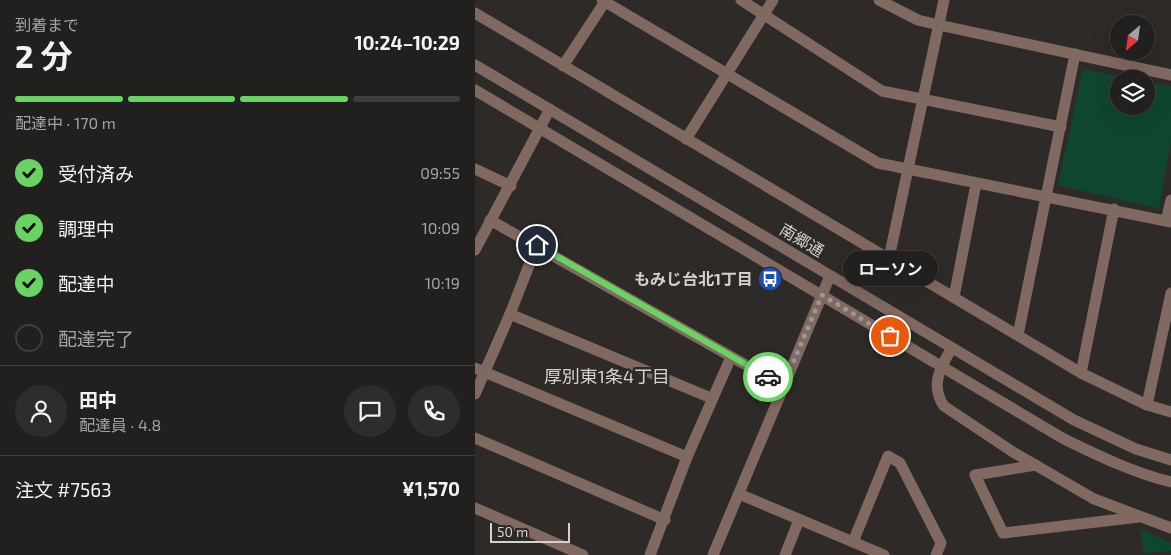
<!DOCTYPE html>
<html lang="ja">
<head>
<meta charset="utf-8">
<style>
	body { margin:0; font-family:"Exo 2","Noto Sans JP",sans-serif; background:#2e2d2b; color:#f1f3f6; height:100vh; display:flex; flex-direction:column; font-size:19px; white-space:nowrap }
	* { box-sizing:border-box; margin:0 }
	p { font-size:16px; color:#a2a3a4 }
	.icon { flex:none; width:28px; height:28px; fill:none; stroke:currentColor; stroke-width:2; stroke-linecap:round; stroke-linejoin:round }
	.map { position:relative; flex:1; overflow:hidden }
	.drawer { display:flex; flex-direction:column; background:#22201e; width:475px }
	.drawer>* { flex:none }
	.needle { width:32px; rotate:209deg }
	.fabs { position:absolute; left:635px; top:15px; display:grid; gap:10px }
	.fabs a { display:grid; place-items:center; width:45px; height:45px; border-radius:50%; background:#22201e; box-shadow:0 5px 20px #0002,0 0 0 1px #3f3e3c; font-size:25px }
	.scale { position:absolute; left:15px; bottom:12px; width:80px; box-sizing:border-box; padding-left:5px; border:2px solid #d4d1d0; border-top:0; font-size:14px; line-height:18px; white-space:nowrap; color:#d4d1d0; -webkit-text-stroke:4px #2e2a28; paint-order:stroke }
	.pin { position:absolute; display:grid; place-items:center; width:42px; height:42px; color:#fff; margin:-21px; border:2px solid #fff; border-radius:50%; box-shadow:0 1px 5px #0007 }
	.courier { position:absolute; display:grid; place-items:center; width:50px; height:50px; margin:-25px; border:4px solid #69d464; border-radius:50%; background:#fff; color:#222; box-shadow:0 1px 6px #0007 }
	.bubble { position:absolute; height:35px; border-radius:18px; background:#22201e; box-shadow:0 5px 20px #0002,0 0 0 1px #3f3e3c; font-size:16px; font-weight:700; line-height:35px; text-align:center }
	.summary em { font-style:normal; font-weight:700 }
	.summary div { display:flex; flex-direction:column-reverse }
	.summary { display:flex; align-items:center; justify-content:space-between; height:85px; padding:0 15px }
	h1 { font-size:32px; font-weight:700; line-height:38px }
	.bar { display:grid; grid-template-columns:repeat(4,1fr); gap:8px 5px; align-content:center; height:60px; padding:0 15px }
	.bar i { height:6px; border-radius:4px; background:#3f3e3c }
	.bar .current { background:#69d464 }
	.bar p { grid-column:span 4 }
	.line { display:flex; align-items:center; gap:12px; padding:0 15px; border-top:1px solid #3f3e3c }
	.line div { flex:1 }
	.round { display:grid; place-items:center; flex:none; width:52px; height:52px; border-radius:26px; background:#2e2d2b }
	ol { padding:0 15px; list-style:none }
	li { display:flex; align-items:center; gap:15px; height:55px }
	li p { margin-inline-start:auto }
	li .icon { padding:5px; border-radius:50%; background:#69d464; color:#111; stroke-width:4 }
	li:last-child { color:#a2a3a4 }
	li i { width:28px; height:28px; border:2px solid #3f3e3c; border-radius:50% }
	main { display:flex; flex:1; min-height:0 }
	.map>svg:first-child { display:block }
	.green { fill:#0f4630 }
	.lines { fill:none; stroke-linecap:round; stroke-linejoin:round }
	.minor { stroke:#806961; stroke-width:11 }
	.done { stroke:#9a9795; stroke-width:5; stroke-dasharray:0 9 }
	.route { stroke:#69d464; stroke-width:6 }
	.labels { text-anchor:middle; stroke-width:5; stroke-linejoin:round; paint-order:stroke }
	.street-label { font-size:16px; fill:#d4d1d0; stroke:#2e2a28 }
	.poi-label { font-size:16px; font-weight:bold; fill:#d4d1d0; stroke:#2e2a28; text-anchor:end }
	.neighbourhood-label { font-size:18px; fill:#d4d1d0; stroke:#2e2a28 }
</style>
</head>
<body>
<main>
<section class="drawer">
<div class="summary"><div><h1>2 分</h1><p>到着まで</p></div><em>10:24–10:29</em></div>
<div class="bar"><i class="current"></i><i class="current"></i><i class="current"></i><i></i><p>配達中 · 170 m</p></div>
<ol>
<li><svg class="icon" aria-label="check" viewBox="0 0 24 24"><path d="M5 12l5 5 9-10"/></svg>受付済み<p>09:55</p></li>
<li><svg class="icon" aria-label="check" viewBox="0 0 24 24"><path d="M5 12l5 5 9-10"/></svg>調理中<p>10:09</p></li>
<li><svg class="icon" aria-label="check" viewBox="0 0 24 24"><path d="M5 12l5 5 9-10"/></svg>配達中<p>10:19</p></li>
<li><i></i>配達完了</li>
</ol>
<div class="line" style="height:90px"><a class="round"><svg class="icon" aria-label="person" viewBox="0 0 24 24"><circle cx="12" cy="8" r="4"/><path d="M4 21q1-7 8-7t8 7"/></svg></a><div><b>田中</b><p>配達員 · 4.8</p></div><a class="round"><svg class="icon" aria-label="chat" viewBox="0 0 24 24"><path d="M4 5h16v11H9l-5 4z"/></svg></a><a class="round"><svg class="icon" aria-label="phone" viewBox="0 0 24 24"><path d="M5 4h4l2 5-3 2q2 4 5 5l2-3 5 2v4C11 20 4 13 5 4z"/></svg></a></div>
<div class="line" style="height:65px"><div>注文 #7563</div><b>¥1,570</b></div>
</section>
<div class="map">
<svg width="696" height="555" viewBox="0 0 696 555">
	<rect width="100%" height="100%" fill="#2e2a28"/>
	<g class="green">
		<path d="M608 69 657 79H644V106H671V82L696 86V142L684 209 583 185Z"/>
		<path d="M665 529 696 543V551L669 553Z"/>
	</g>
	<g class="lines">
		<g class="minor">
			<path d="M127 0 403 163 696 222"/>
			<path d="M266 0 407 91 586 127"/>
			<path d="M404 0 443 20 464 25 696 75"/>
			<path d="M0 13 606 373 672 405 696 412"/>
			<path d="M0 65 599 420 661 449 696 460"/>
			<path d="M88 66 131 0"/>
			<path d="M0 90 589 439C624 456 659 473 696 482"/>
			<path d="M211 139 298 0"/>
			<path d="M0 169 36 186"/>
			<path d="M15 220 308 386"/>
			<path d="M691 221 696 200"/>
			<path d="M0 250 75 109"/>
			<path d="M414 258 469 0"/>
			<path d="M479 297 501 184"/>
			<path d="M35 314 236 398"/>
			<path d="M543 335 600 54"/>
			<path d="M477 348C465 367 455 386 469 406L538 452 619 499 696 528"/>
			<path d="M0 368 212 457"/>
			<path d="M606 373 639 209"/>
			<path d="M0 394 35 314 62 245"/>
			<path d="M672 405 696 293"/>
			<path d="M0 438 190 520"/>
			<path d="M561 465 500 475 528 533 664 517"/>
			<path d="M264 494 409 555"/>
			<path d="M0 508 108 555"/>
			<path d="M378 542 413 456 425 463 466 543 461 555"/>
			<path d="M175 555 212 457 256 357"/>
			<path d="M238 555 355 276"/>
			<path d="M310 555 324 520"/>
		</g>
	</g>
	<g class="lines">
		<path class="done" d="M293 377 308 386 347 295 415 336"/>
		<path class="route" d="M62 245 293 377"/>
	</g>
	<defs>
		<g id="bus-disc" transform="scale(1.25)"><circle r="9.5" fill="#1a4fb4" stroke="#2e2a28"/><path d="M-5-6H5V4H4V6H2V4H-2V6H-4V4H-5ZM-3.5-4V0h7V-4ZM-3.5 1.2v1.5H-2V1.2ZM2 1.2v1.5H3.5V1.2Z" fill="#fff"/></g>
	</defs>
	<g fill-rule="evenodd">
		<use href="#bus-disc" x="295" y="279"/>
	</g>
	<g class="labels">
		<g class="street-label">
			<text transform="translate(327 240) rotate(31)" y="6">南郷通</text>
		</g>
		<g class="poi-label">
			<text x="278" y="285">もみじ台北1丁目</text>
		</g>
		<g class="neighbourhood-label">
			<text x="132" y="383">厚別東1条4丁目</text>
		</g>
	</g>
</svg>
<div class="fabs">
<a><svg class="needle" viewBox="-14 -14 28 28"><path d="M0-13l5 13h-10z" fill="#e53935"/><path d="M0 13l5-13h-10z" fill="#a2a3a4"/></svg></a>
<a><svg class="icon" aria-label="layers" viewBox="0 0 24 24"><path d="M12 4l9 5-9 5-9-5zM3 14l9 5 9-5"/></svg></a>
</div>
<div class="scale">50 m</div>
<div class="pin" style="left:415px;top:336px;background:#ea580c"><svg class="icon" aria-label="bag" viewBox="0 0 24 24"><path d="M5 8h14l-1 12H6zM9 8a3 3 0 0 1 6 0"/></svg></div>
<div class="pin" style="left:62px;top:245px;background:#1f2937"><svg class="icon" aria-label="home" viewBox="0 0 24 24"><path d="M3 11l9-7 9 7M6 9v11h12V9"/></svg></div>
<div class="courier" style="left:293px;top:377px"><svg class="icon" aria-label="car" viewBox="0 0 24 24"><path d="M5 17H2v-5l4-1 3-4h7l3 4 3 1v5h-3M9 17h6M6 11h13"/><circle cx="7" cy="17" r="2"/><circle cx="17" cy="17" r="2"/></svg></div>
<div class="bubble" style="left:368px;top:251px;width:95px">ローソン</div>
</div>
</main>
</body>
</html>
